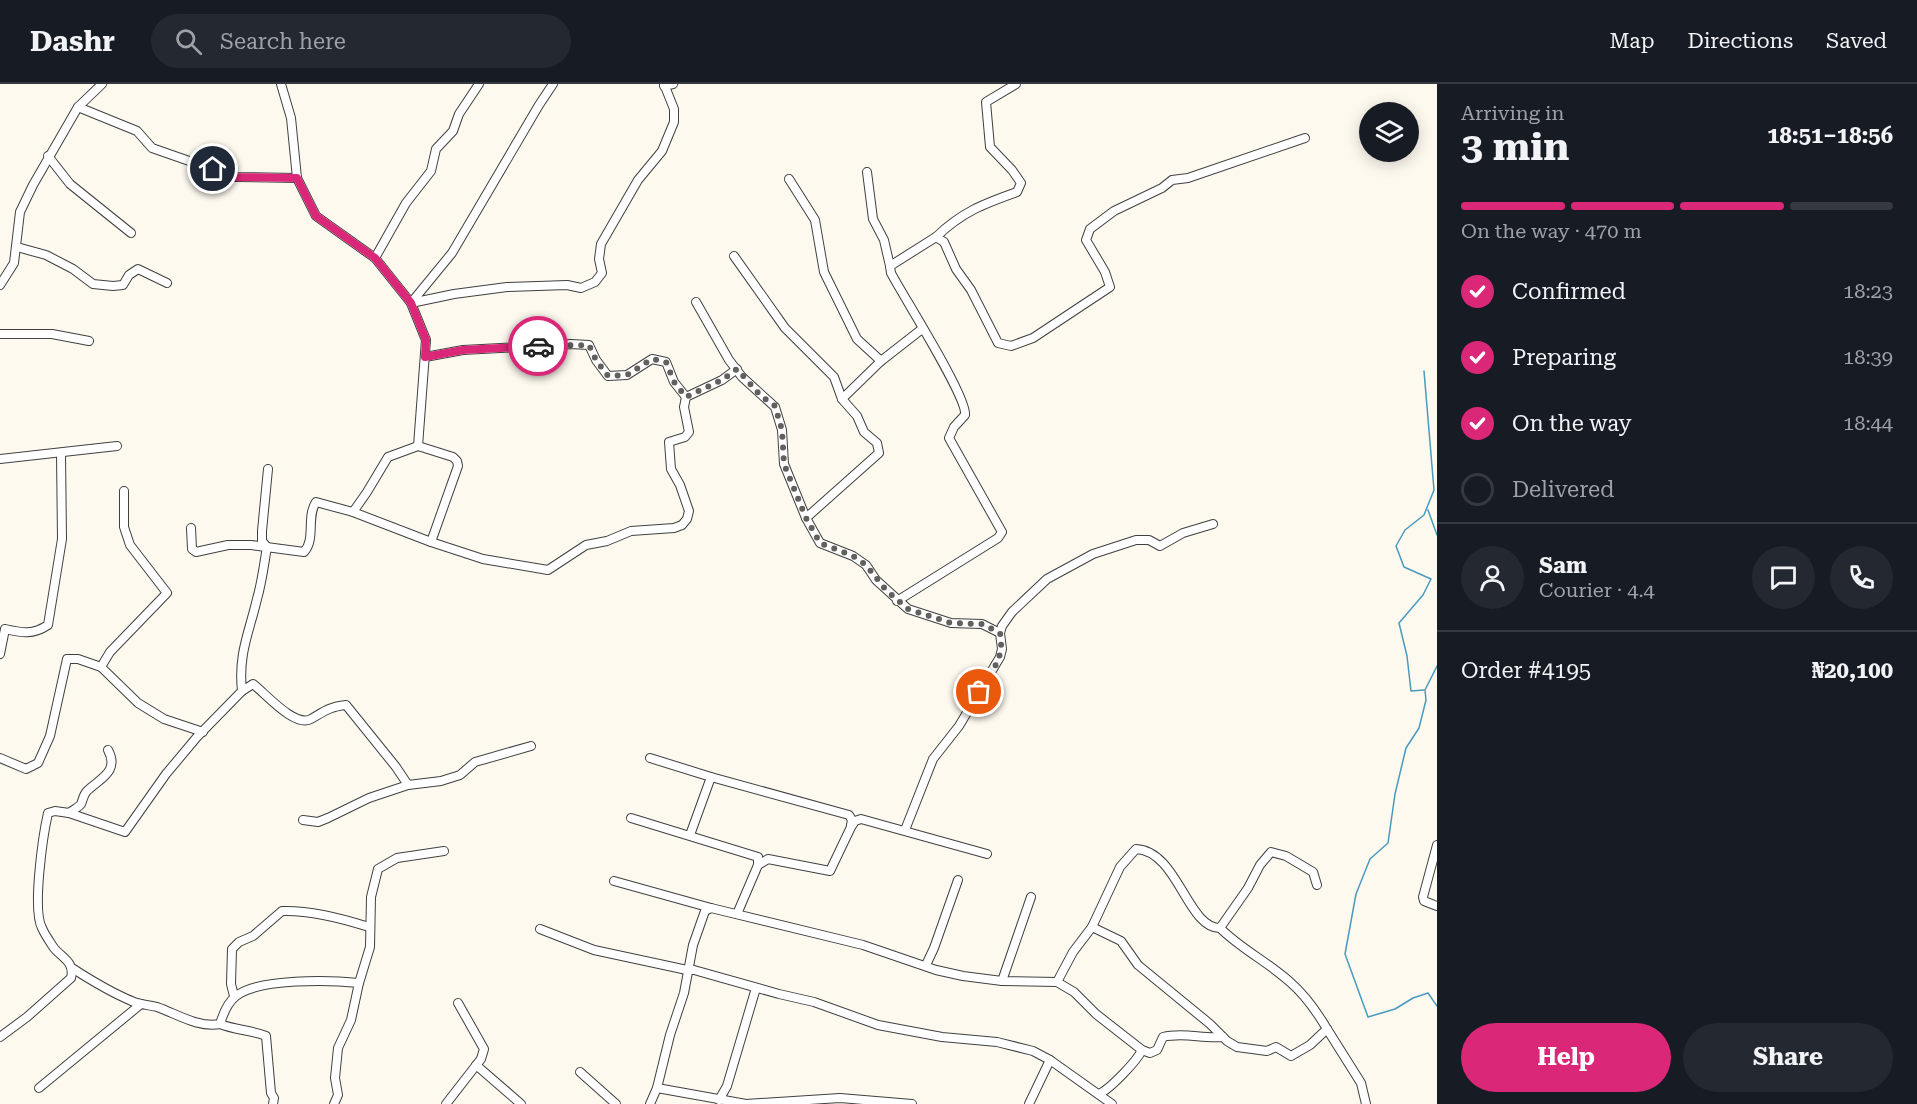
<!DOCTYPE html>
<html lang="en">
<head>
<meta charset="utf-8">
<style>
	body { margin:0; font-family:"Roboto Serif",serif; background:#242831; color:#f1f3f6; height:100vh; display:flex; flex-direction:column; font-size:22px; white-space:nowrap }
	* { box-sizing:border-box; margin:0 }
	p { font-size:20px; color:#9ea1a6 }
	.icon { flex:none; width:33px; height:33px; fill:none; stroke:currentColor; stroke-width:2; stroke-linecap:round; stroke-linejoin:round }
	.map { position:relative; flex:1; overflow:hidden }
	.details { display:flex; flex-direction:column; background:#171b24; width:480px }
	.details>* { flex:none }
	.tools { position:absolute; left:1359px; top:18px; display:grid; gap:12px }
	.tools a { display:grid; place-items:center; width:60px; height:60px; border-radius:50%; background:#171b24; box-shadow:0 3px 15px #0003; font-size:30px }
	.pin { position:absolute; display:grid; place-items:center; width:51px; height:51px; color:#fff; margin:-26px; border:3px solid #fff; border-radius:50%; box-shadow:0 2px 6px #0007 }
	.courier { position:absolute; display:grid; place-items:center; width:60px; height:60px; margin:-30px; border:4px solid #db2777; border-radius:50%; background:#fff; color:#222; box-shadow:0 2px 8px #0007 }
	.summary em { font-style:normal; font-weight:700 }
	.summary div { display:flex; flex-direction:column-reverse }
	.summary { display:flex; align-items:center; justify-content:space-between; height:102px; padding:0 24px }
	h1 { font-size:39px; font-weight:700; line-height:45px }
	.bar { display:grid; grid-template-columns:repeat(4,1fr); gap:9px 6px; align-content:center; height:72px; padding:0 24px }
	.bar i { height:8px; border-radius:4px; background:#363941 }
	.bar .current { background:#db2777 }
	.bar p { grid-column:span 4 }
	.line { display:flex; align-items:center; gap:15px; padding:0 24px; border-top:2px solid #363941 }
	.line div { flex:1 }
	.round { display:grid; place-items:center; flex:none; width:63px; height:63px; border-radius:32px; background:#242831 }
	ol { padding:0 24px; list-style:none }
	li { display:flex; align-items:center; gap:18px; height:66px }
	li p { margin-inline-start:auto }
	li .icon { padding:6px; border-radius:50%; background:#db2777; color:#fff; stroke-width:4 }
	li:last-child { color:#9ea1a6 }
	li i { width:33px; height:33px; border:3px solid #363941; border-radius:50% }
	.cta { display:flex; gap:12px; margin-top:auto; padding:12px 24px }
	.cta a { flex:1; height:69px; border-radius:36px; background:#db2777; color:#fff; font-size:24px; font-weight:700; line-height:69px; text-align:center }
	.cta a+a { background:#242831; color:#f1f3f6 }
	header { display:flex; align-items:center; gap:36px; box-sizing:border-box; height:84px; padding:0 30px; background:#171b24; border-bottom:2px solid #363941 }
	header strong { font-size:28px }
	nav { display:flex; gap:33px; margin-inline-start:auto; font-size:21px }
	.search { width:420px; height:54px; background:#242831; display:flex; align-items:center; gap:15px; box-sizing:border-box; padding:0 21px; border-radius:33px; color:#9ea1a6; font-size:22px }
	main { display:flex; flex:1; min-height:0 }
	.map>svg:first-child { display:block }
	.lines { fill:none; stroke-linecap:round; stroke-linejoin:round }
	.stream { stroke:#489abf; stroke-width:1.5 }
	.minor-casing { stroke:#404040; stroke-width:10 }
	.minor { stroke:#fff; stroke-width:8 }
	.done { stroke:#61605c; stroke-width:6; stroke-dasharray:0 10.8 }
	.route { stroke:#db2777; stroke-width:8 }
</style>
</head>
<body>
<header>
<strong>Dashr</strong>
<div class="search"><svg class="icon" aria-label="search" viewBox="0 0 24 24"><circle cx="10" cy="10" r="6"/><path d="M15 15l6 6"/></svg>Search here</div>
<nav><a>Map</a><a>Directions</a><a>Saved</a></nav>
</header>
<main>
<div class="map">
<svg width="1437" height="1020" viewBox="0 0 1437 1020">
	<rect width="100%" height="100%" fill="#fdf9ef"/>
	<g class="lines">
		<g class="stream">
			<path d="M1428 426 1437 451"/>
			<path d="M1437 582 1425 606 1426 616 1419 644 1406 664 1395 710 1388 759 1370 775 1356 810 1345 870 1368 933 1395 925 1413 914 1428 909 1437 922"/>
			<path d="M1424 606 1411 607 1407 572 1399 539 1423 511 1431 495 1404 483 1396 462 1405 446 1424 431 1434 406 1424 287"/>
		</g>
		<g class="minor-casing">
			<g id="minor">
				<path d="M281 0 291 34 297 94"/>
				<path d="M553 0 539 21 452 169 411 219 454 210 507 203 567 201 581 204 595 198 602 189 599 175 601 160 638 96 662 67 674 38V25L664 0"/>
				<path d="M664 2 673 0"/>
				<path d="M78 23 137 47 152 64 235 93 297 94 316 132 375 174 411 219 426 256 418 362 388 373 367 408 353 428 316 418C306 433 316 455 304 468L251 461H228L196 468 192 465 191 444"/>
				<path d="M48 72 70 100 131 149"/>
				<path d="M867 88 873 135 884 156 890 182"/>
				<path d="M789 95 815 136 824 188 857 255 881 277"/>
				<path d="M936 153C962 128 983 120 1017 108L1021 99 1012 86 990 63 986 18 1016 0"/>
				<path d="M17 163 46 171 73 185 93 200 113 202 123 201 129 191 138 185 167 199"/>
				<path d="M734 172 785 244 834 293 842 315 857 332 864 348 877 359 879 369 806 434"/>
				<path d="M375 174 406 119 431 87 436 65 453 47 459 30 479 0"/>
				<path d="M0 201 14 179 20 128 33 101 78 23 102 0"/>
				<path d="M696 218 729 276 742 293 775 323 782 346 784 380 806 434 820 459 853 472 866 481 876 496 908 525 951 539 982 540 1000 549"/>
				<path d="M0 250H52L89 257"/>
				<path d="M425 273 463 266 571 260 589 261 596 276 608 292 627 291 652 275 666 278 674 298 686 313"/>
				<path d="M842 315 881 277 922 245"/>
				<path d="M418 362 453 373 457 377 458 382 431 458"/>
				<path d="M0 375 117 362"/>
				<path d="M124 407V443L130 461 167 509 110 568 101 583 138 619 164 635 203 648"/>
				<path d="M353 428 431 458 483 475 548 486 586 461 607 457 631 447 674 444 682 441 687 435 689 427 680 401 671 385 669 358 685 353 689 348 684 323 686 313 722 296 737 285"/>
				<path d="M897 517 998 454 1002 448 949 354 954 343 965 331C968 314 903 212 891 189L890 182 936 153 944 158 956 185 971 206 998 259 1011 262 1033 254 1110 203 1105 188 1086 156 1090 145 1114 127 1162 104 1172 96 1188 94 1305 54"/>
				<path d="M0 570 5 545C22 549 33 551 48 541L62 455 61 370"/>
				<path d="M242 607 253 600C266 610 295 644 311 635 325 627 329 623 346 621L396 683 408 701 369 714 328 734 318 738 303 736"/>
				<path d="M0 674 26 685 38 679 50 652 67 575H78L101 583"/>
				<path d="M650 674 711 693 849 731 852 736 851 741"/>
				<path d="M408 701 441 697 460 691 475 678 531 662"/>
				<path d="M69 729 125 748 166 690 197 653 242 607C238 570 249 549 257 515 262 498 264 480 267 463L262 457V447L268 385"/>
				<path d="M631 734 758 773V781L737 830"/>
				<path d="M905 746 933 675 959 642 1000 573 1002 565 1000 549 1002 542 1012 528 1047 495 1093 470 1136 456H1149L1160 462 1183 449 1213 440"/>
				<path d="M690 751 711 693"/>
				<path d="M1437 761 1423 813 1424 817 1437 822"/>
				<path d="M758 781 768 775 830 787 851 743 855 737 861 735 987 770"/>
				<path d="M614 797 711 824"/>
				<path d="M1092 843 1120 783 1136 765C1178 767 1187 844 1220 844L1248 804 1260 781 1271 768 1286 772 1313 788 1317 801"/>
				<path d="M1220 844C1241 865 1268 878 1290 898 1305 911 1317 928 1327 945"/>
				<path d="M540 845 594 866 687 886H694L779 910 814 918 878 941 942 953 997 958 1033 967 1050 976"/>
				<path d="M926 881 934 864 958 796"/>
				<path d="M72 884C92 897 112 909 134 918 142 921 150 921 157 923 177 930 198 944 220 940 223 930 228 918 236 912 259 894 330 896 359 899L351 936 338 964 335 994 338 1011 334 1020"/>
				<path d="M1002 897 1031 813"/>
				<path d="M1057 898 1073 868 1092 843 1121 857 1138 881 1210 940 1227 957 1237 963 1267 967 1276 963 1291 972 1310 961 1327 945 1361 999 1366 1020"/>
				<path d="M359 899 370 863 371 813 378 785 397 774 444 767"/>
				<path d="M234 912 231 900 232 865 239 858 253 852 282 827C311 826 341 834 369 843"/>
				<path d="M220 940C235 946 251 946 266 952L271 1009 274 1014 273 1020"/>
				<path d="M0 953 27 933 71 894C75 878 62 874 54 864 50 858 45 851 42 844 32 826 43 751 48 729L55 727 69 729C73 726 79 723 81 720 83 716 83 711 87 707 99 695 120 688 108 666"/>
				<path d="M476 981 521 1020"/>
				<path d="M580 988 616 1020"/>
				<path d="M39 1004 141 920"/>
				<path d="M657 1004 746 1020 840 1014 912 1020"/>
				<path d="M1099 1010C1110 1005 1137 977 1142 966"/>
				<path d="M719 1016 727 1002 756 904"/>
				<path d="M446 1020 481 975 484 965 458 919"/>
				<path d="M650 1020 657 1004 670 951 684 909 693 861 705 827 711 824 863 861 936 886 963 892 1002 897 1057 898 1074 908 1096 930 1142 966 1150 969 1157 966 1163 953C1184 948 1202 955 1223 953"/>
				<path d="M1029 1020 1050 976 1112 1020"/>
			</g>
		</g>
		<use href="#minor" class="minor"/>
	</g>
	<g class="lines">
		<path class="done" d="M538 262 589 261 596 276 608 292 627 291 652 275 666 278 674 298 686 313 722 296 737 285 761 312 775 322 782 346 784 380 806 434 820 459 853 472 866 481 886 506 908 525 951 539 982 540 1000 549C1005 574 992 587 979 608"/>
		<path class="route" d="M213 85 235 93 297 94 316 132 375 174 411 219 426 256 425 273 463 266 538 262"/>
	</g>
</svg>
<div class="tools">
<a><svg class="icon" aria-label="layers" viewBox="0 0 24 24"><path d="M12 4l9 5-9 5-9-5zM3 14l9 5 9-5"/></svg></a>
</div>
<div class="pin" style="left:979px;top:608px;background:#ea580c"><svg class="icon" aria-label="bag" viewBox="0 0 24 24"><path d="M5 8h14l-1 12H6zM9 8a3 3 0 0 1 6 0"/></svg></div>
<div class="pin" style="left:213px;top:85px;background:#1f2937"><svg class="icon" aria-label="home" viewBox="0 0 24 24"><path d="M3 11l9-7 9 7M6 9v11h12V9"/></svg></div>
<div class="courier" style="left:538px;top:262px"><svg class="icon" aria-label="car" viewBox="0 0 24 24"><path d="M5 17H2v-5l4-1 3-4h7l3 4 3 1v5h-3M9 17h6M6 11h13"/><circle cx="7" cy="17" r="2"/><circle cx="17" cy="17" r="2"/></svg></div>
</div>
<section class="details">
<div class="summary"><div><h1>3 min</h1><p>Arriving in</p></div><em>18:51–18:56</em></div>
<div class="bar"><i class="current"></i><i class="current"></i><i class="current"></i><i></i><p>On the way · 470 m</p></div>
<ol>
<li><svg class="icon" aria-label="check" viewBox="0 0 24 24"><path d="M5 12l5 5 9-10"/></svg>Confirmed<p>18:23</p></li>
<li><svg class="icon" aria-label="check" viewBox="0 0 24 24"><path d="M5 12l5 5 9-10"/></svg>Preparing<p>18:39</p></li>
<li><svg class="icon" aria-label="check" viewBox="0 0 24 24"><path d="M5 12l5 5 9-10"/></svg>On the way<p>18:44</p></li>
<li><i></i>Delivered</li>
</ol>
<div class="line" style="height:108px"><a class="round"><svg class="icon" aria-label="person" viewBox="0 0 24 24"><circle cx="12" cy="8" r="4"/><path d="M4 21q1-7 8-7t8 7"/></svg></a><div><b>Sam</b><p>Courier · 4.4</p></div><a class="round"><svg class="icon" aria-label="chat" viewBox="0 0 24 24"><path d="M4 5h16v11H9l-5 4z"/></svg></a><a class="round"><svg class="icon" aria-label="phone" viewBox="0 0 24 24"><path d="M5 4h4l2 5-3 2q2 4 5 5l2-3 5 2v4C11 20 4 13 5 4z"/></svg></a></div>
<div class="line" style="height:78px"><div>Order #4195</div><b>₦20,100</b></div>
<div class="cta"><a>Help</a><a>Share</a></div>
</section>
</main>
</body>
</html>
